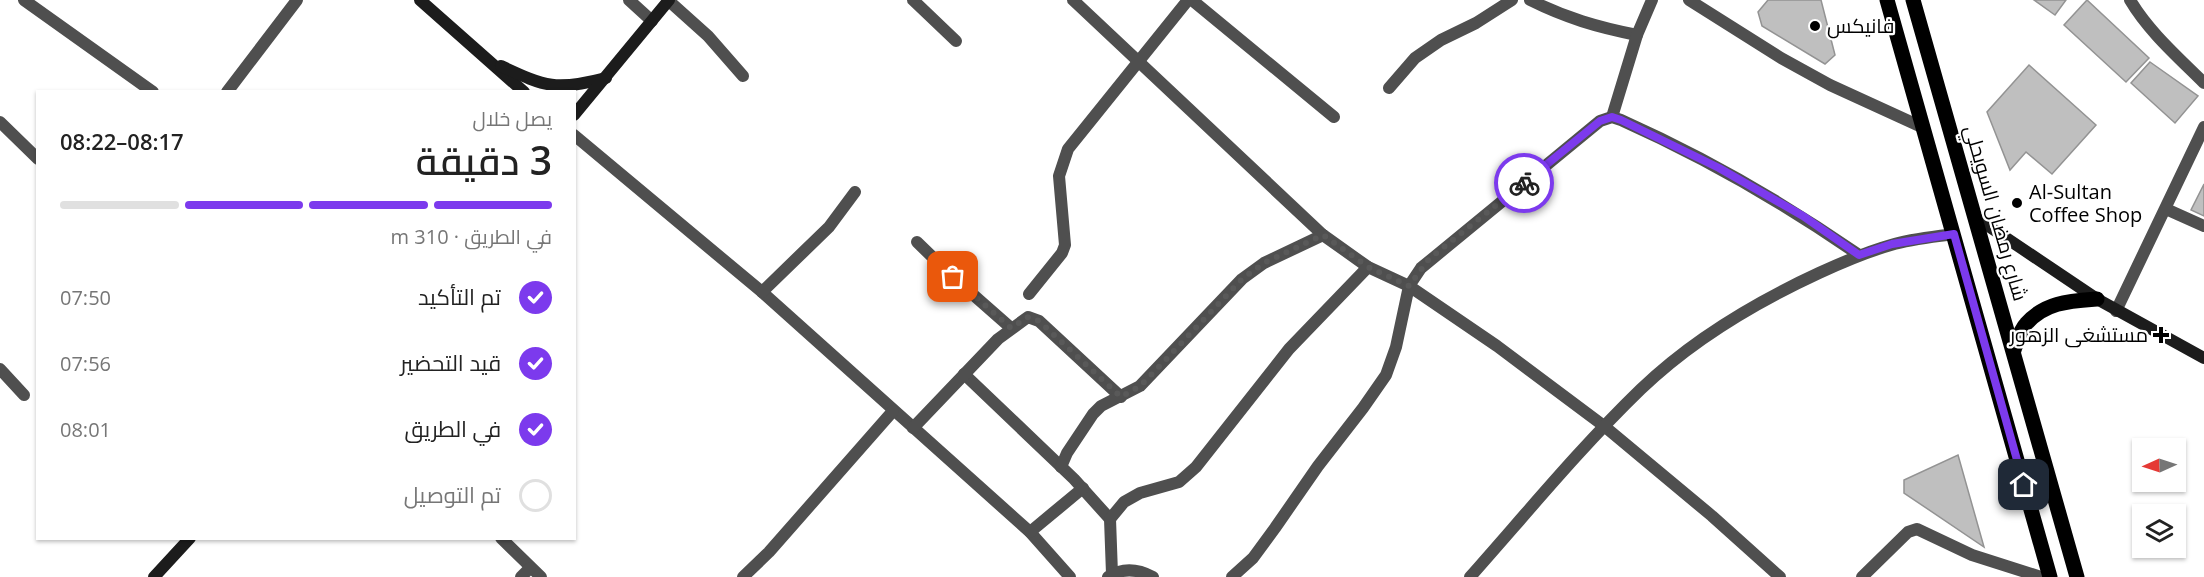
<!DOCTYPE html>
<html lang="ar">
<head>
<meta charset="utf-8">
<style>
	body { margin:0; font-family:"Open Sans",Cairo,sans-serif; background:#f2f2f2; color:#222; direction:rtl; height:100vh; display:flex; flex-direction:column; font-size:22px; white-space:nowrap }
	* { box-sizing:border-box; margin:0 }
	p { font-size:20px; color:#767676 }
	.icon { flex:none; width:33px; height:33px; fill:none; stroke:currentColor; stroke-width:2; stroke-linecap:round; stroke-linejoin:round }
	.map { position:relative; flex:1; overflow:hidden; direction:ltr }
	.sheet { position:absolute; left:36px; top:90px; width:540px; height:450px; display:flex; flex-direction:column; background:#fff; border-radius:0px; box-shadow:0 2px 4px #0004; direction:rtl }
	.sheet>* { flex:none }
	.needle { width:39px; rotate:267deg }
	.buttons { position:absolute; left:2132px; top:438px; display:grid; gap:12px }
	.buttons a { display:grid; place-items:center; width:54px; height:54px; border-radius:0px; background:#fff; box-shadow:0 2px 4px #0004; font-size:30px }
	.pin { position:absolute; display:grid; place-items:center; width:51px; height:51px; color:#fff; margin:-26px; border-radius:12px; box-shadow:0 3px 9px #0006 }
	.courier { position:absolute; display:grid; place-items:center; width:60px; height:60px; margin:-30px; border:4px solid #7c3aed; border-radius:50%; background:#fff; color:#222; box-shadow:0 2px 8px #0007 }
	.overview em { font-style:normal; font-weight:600 }
	.overview div { display:flex; flex-direction:column-reverse }
	.overview { display:flex; align-items:center; justify-content:space-between; height:102px; padding:0 24px }
	h1 { font-size:39px; font-weight:600; line-height:45px }
	.bar { display:grid; grid-template-columns:repeat(4,1fr); gap:9px 6px; align-content:center; height:72px; padding:0 24px }
	.bar i { height:8px; border-radius:4px; background:#e0e0e0 }
	.bar .selected { background:#7c3aed }
	.bar p { grid-column:span 4 }
	ol { padding:0 24px; list-style:none }
	li { display:flex; align-items:center; gap:18px; height:66px }
	li p { margin-inline-start:auto }
	li .icon { padding:6px; border-radius:50%; background:#7c3aed; color:#fff; stroke-width:4 }
	li:last-child { color:#767676 }
	li i { width:33px; height:33px; border:3px solid #e0e0e0; border-radius:50% }
	.map>svg:first-child { display:block }
	.building { fill:#bfbfbf; stroke:#939393; stroke-width:1.5 }
	.lines { fill:none; stroke-linecap:round; stroke-linejoin:round }
	.street { stroke:#4f4f4f; stroke-width:12 }
	.secondary { stroke:#1c1c1c; stroke-width:12 }
	.primary { stroke:#000; stroke-width:15 }
	.done { stroke:#595959; stroke-width:6; stroke-dasharray:0 10.8 }
	.route { stroke:#7c3aed; stroke-width:8 }
	.poi-dot { fill:#000; stroke:#fff; stroke-width:2 }
	.labels { text-anchor:middle; stroke-width:4.5; stroke-linejoin:round; paint-order:stroke }
	.poi-label { font-size:20px; fill:#000; stroke:#fff; text-anchor:start }
	.street-label { font-size:20px; fill:#000; stroke:#fff }
</style>
</head>
<body>
<div class="map">
<svg width="2204" height="577" viewBox="0 0 2204 577">
	<rect width="100%" height="100%" fill="#fff"/>
	<g class="building">
		<path d="M1768 0H1821L1835 55 1825 64 1762 26 1758 12Z"/>
		<path d="M2034 0H2066L2055 15Z"/>
		<path d="M2087 0 2149 58 2126 82 2064 25Z"/>
		<path d="M2150 62 2198 96 2175 123 2131 83Z"/>
		<path d="M2029 65 2096 125 2052 174 2026 152 2010 170 1987 112Z"/>
		<path d="M2204 184V216L2191 210Z"/>
		<path d="M1958 455 1984 547 1904 493V480Z"/>
	</g>
	<g class="lines">
		<g class="street">
			<path d="M24 0 153 92"/>
			<path d="M629 0 652 21"/>
			<path d="M913 0 956 41"/>
			<path d="M1073 0 1323 235 1368 267 1409 286 1497 346 1604 426 1712 516 1780 577"/>
			<path d="M1192 0 1334 117"/>
			<path d="M1530 0C1566 18 1597 27 1637 35"/>
			<path d="M1689 0 1781 58 1830 85 1924 128"/>
			<path d="M2130 0C2149 32 2178 57 2204 83"/>
			<path d="M669 1 708 36 743 76"/>
			<path d="M1389 88 1415 58 1441 40 1476 23 1512 0"/>
			<path d="M227 92 297 0"/>
			<path d="M1612 117 1637 35 1652 0"/>
			<path d="M0 122 38 159"/>
			<path d="M574 135 762 292 1030 532 1070 577"/>
			<path d="M2166 209 2204 226"/>
			<path d="M917 242 953 277 1011 328"/>
			<path d="M762 292 829 227 855 192"/>
			<path d="M1029 294 1062 253 1065 245 1059 176 1068 149 1188 0"/>
			<path d="M2116 311 2204 127"/>
			<path d="M0 369 24 395"/>
			<path d="M964 374 1074 479 1110 519 1112 574"/>
			<path d="M913 428 998 339 1028 317 1039 321 1121 397"/>
			<path d="M1061 467 1067 453 1093 414 1101 406 1140 386 1242 279 1264 263 1323 235"/>
			<path d="M1110 519 1124 502 1140 493 1179 482 1196 467 1289 349 1368 267"/>
			<path d="M1030 532 1083 488"/>
			<path d="M501 538 541 577"/>
			<path d="M521 577 530 568"/>
			<path d="M743 577 769 552 893 411"/>
			<path d="M1108 577C1123 567 1138 569 1153 577"/>
			<path d="M1232 577 1253 558 1275 528 1318 466 1363 408 1386 375 1396 347 1409 286 1421 268 1600 121 1612 117 1621 120C1704 157 1784 203 1859 255"/>
			<path d="M1470 577C1526 514 1580 448 1641 389 1693 339 1754 303 1819 273 1843 262 1866 252 1891 245 1911 239 1933 237 1954 234"/>
			<path d="M1862 577 1908 532 1917 529 1972 555 2041 577"/>
		</g>
		<g class="secondary">
			<path d="M420 0 524 92"/>
			<path d="M501 66C546 87 556 91 606 78"/>
			<path d="M574 115 669 0"/>
			<path d="M1975 217 2097 299 2204 358"/>
			<path d="M154 577 190 538"/>
		</g>
		<g class="primary">
			<path d="M1887 0 2050 577"/>
			<path d="M1913 0 2077 577"/>
			<path d="M2014 350C2017 342 2020 330 2026 324 2045 302 2070 301 2097 299"/>
		</g>
	</g>
	<g class="lines">
		<path class="done" d="M953 277 1011 328 1028 317 1039 321 1121 397 1140 386 1154 372 1242 279 1264 263 1323 235 1368 267 1409 286 1429 259 1524 183"/>
		<path class="route" d="M1524 183 1600 121 1612 117 1621 120 1719 168 1803 216 1859 255 1892 244 1954 234 2024 485"/>
	</g>
	<g class="poi-dot">
		<circle cx="1815" cy="26" r="6"/>
		<circle cx="2017" cy="203" r="6"/>
		<path d="M2158 326h6v6h6v6h-6v6h-6v-6h-6v-6h6z"/>
	</g>
	<g class="labels">
		<g class="poi-label">
			<text x="1827" y="33">فانيكس</text>
			<text x="2029" y="199">Al-Sultan<tspan x="2029" dy="23">Coffee Shop</tspan></text>
			<text x="2148" y="342" text-anchor="end">مستشغى الزهور</text>
		</g>
		<g class="street-label">
			<text transform="translate(1996 213) rotate(74)" y="7">شارع رمضان السويحلي</text>
		</g>
	</g>
</svg>
<div class="buttons">
<a><svg class="needle" viewBox="-14 -14 28 28"><path d="M0-13l5 13h-10z" fill="#e53935"/><path d="M0 13l5-13h-10z" fill="#767676"/></svg></a>
<a><svg class="icon" aria-label="layers" viewBox="0 0 24 24"><path d="M12 4l9 5-9 5-9-5zM3 14l9 5 9-5"/></svg></a>
</div>
<div class="pin" style="left:953px;top:277px;background:#ea580c"><svg class="icon" aria-label="bag" viewBox="0 0 24 24"><path d="M5 8h14l-1 12H6zM9 8a3 3 0 0 1 6 0"/></svg></div>
<div class="pin" style="left:2024px;top:485px;background:#1f2937"><svg class="icon" aria-label="home" viewBox="0 0 24 24"><path d="M3 11l9-7 9 7M6 9v11h12V9"/></svg></div>
<div class="courier" style="left:1524px;top:183px"><svg class="icon" aria-label="bike" viewBox="0 0 24 24"><circle cx="6" cy="16" r="4"/><circle cx="18" cy="16" r="4"/><path d="M6 16l4-8h5l3 8M10 8l3 8H6M13 5h3"/></svg></div>
<section class="sheet">
<div class="overview"><div><h1>3 دقيقة</h1><p>يصل خلال</p></div><em>08:17–08:22</em></div>
<div class="bar"><i class="selected"></i><i class="selected"></i><i class="selected"></i><i></i><p>في الطريق · 310 m</p></div>
<ol>
<li><svg class="icon" aria-label="check" viewBox="0 0 24 24"><path d="M5 12l5 5 9-10"/></svg>تم التأكيد<p>07:50</p></li>
<li><svg class="icon" aria-label="check" viewBox="0 0 24 24"><path d="M5 12l5 5 9-10"/></svg>قيد التحضير<p>07:56</p></li>
<li><svg class="icon" aria-label="check" viewBox="0 0 24 24"><path d="M5 12l5 5 9-10"/></svg>في الطريق<p>08:01</p></li>
<li><i></i>تم التوصيل</li>
</ol>
</section>
</div>
</body>
</html>
